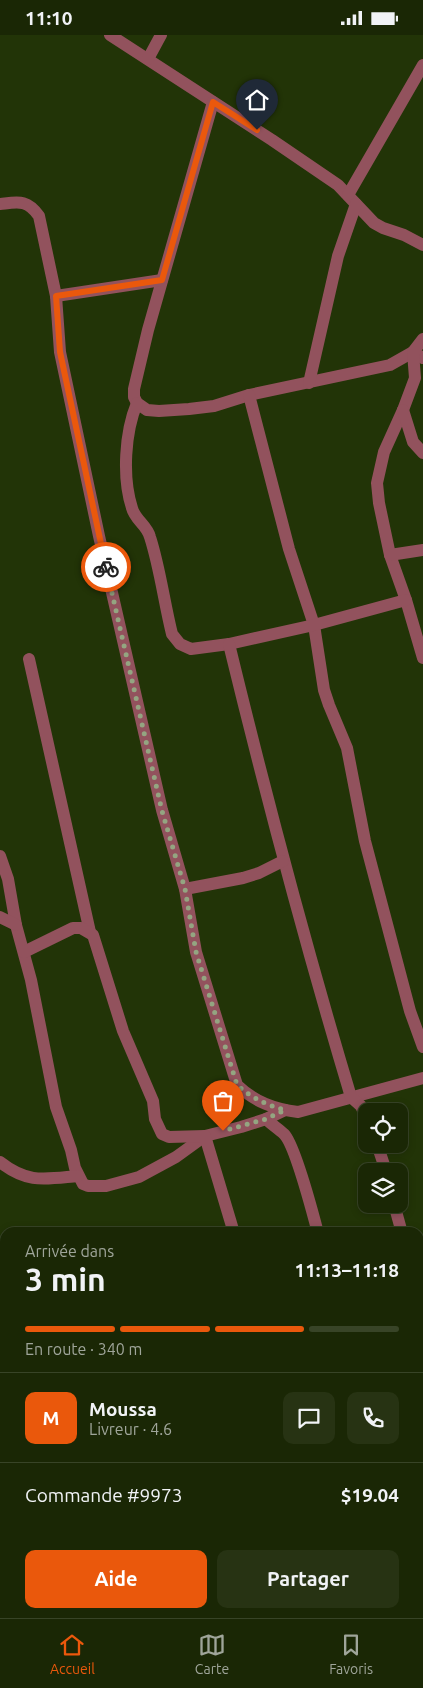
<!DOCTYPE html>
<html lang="fr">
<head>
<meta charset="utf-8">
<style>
	body { margin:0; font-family:Ubuntu,sans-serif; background:#273313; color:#f1f3f6; height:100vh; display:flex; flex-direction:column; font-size:19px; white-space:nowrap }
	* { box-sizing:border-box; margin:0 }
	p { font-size:16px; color:#9fa59a }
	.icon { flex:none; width:28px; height:28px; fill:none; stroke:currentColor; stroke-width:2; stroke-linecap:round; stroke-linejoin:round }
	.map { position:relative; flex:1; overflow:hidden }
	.panel { position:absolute; left:0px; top:1192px; width:424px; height:391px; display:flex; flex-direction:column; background:#1a2705; border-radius:15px 15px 0 0; box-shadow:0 2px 8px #0003,0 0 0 1px #384427 }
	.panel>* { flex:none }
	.buttons { position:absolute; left:358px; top:1068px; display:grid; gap:10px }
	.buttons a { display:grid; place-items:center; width:50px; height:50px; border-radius:10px; background:#1a2705; box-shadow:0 2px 8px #0003,0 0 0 1px #384427; font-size:25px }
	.pin { position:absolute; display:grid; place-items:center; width:42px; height:42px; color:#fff; margin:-51px -21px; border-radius:50% 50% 50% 0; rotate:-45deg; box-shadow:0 0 5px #0007 }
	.pin .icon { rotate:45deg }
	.courier { position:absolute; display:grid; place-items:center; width:50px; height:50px; margin:-25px; border:4px solid #ea580c; border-radius:50%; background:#fff; color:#222; box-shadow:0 1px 6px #0007 }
	.head em { font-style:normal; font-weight:700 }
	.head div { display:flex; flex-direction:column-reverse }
	.head { display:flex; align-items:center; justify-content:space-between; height:85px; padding:0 25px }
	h1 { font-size:32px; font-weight:700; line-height:38px }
	.bar { display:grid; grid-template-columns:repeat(4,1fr); gap:8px 5px; align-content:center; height:60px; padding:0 25px }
	.bar i { height:6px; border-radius:4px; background:#384427 }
	.bar .on { background:#ea580c }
	.bar p { grid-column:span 4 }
	.line { display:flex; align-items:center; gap:12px; padding:0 25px; border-top:1px solid #384427 }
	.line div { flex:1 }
	.round { display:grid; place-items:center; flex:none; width:52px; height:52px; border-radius:10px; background:#273313 }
	.action { display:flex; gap:10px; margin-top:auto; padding:10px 25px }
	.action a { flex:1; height:58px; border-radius:10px; background:#ea580c; color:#fff; font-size:20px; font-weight:700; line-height:58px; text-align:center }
	.action a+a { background:#273313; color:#f1f3f6 }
	.status { display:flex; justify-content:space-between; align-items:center; height:35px; padding:0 25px; background:#1a2705; direction:ltr }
	.status svg { height:14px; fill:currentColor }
	.tabs { display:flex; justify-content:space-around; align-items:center; height:70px; border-top:1px solid #384427; background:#1a2705; font-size:14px; color:#9fa59a }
	.tabs a { display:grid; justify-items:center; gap:2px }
	.tabs .on { color:#ea580c }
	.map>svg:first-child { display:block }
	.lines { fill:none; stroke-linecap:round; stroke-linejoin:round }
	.minor { stroke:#92525d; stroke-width:12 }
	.done { stroke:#94a581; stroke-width:5; stroke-dasharray:0 9 }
	.route { stroke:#ea580c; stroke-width:6 }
</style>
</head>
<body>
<div class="status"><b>11:10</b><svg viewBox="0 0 49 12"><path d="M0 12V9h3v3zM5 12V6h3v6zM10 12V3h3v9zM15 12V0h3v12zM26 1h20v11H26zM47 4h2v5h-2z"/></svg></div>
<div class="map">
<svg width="423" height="1583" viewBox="0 0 423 1583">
	<rect width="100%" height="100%" fill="#223407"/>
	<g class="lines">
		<g class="minor">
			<path d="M110 0 272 105 338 150 374 188 383 193 404 200 423 210"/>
			<path d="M148 24 161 0"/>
			<path d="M213 67 148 295 134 354V362L137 368 147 375 159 376 189 374 214 371 249 360 390 330 413 317 423 323"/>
			<path d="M348 160 423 30"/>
			<path d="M0 169C18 167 27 164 39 181L56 261 60 317 99 501 162 775 185 854 196 917 237 1050C255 1067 274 1074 298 1077L423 1043"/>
			<path d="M56 261 162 245"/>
			<path d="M423 304 413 317 415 343 403 375 384 417 377 448 379 468 390 520 406 565 423 623"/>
			<path d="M309 348 338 221 356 169"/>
			<path d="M249 360 289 514 314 590 324 655 329 670 347 713 365 806 410 976 423 1012"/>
			<path d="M137 368C125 397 122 442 132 473 135 485 147 490 150 502 160 533 164 567 172 599L180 609 191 614 229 609 314 590 406 565"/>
			<path d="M403 375 413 407 423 418"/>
			<path d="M390 520 423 515"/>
			<path d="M229 609C266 761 306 912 351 1062L361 1071 366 1082"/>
			<path d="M29 624 90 897"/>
			<path d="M0 821 8 844 16 890 31 945 56 1072 71 1115 75 1133 83 1149 88 1151H106L139 1142 176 1122 205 1101 241 1092 266 1084 285 1075"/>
			<path d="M185 854 243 843 259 838 283 826"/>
			<path d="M0 882 16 890"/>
			<path d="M24 917 73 893H81L93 900 123 996 153 1066 155 1084 162 1099 169 1102 205 1101 234 1198"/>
			<path d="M266 1084C272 1090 279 1094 284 1099 295 1110 313 1179 318 1198"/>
			<path d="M377 1109 386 1136"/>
			<path d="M0 1127C28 1149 45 1144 78 1141"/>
			<path d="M394 1169 402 1198"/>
			<path d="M419 1232 423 1237"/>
			<path d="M419 1250 423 1249"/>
			<path d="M0 1252 5 1259"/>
			<path d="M0 1382 5 1380"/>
			<path d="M0 1428 5 1430"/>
			<path d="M0 1533 5 1517"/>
			<path d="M252 1579 255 1583"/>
			<path d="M69 1583 70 1579"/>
			<path d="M160 1583 161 1579"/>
		</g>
	</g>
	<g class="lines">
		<path class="done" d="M106 532 162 776 185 854 196 917 237 1050C252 1063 266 1070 285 1075L266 1084 223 1096"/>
		<path class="route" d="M106 532 60 317 56 261 162 245 213 67 257 95"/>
	</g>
</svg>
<div class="buttons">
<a><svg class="icon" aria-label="locate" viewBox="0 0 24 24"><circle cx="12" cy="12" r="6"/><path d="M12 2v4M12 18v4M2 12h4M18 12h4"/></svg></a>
<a><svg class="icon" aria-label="layers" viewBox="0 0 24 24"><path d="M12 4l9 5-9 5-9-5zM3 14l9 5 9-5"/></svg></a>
</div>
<div class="pin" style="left:223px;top:1096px;background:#ea580c"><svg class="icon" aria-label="bag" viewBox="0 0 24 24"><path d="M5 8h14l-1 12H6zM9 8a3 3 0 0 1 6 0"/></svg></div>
<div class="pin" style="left:257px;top:95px;background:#1f2937"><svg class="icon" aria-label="home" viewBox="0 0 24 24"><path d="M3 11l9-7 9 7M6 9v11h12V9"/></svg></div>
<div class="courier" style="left:106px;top:532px"><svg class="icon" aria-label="bike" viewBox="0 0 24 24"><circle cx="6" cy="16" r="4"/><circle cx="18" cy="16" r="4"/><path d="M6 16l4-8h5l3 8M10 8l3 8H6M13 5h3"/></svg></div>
<section class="panel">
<div class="head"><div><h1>3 min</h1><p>Arrivée dans</p></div><em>11:13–11:18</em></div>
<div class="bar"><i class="on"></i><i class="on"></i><i class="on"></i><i></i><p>En route · 340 m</p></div>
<div class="line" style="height:90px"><b class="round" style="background:#ea580c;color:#fff">M</b><div><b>Moussa</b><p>Livreur · 4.6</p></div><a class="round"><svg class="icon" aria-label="chat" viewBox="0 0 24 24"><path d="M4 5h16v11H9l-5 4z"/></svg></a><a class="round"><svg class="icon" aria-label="phone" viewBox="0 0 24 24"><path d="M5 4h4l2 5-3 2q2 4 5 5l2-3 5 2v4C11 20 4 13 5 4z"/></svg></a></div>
<div class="line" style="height:65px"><div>Commande #9973</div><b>$19.04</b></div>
<div class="action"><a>Aide</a><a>Partager</a></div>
</section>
</div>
<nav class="tabs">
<a class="on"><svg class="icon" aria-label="home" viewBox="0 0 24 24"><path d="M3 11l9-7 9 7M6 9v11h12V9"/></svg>Accueil</a>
<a><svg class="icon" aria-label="map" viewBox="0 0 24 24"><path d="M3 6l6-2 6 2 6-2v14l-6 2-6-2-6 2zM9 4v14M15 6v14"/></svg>Carte</a>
<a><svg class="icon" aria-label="saved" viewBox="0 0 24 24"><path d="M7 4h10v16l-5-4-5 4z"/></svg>Favoris</a>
</nav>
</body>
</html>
